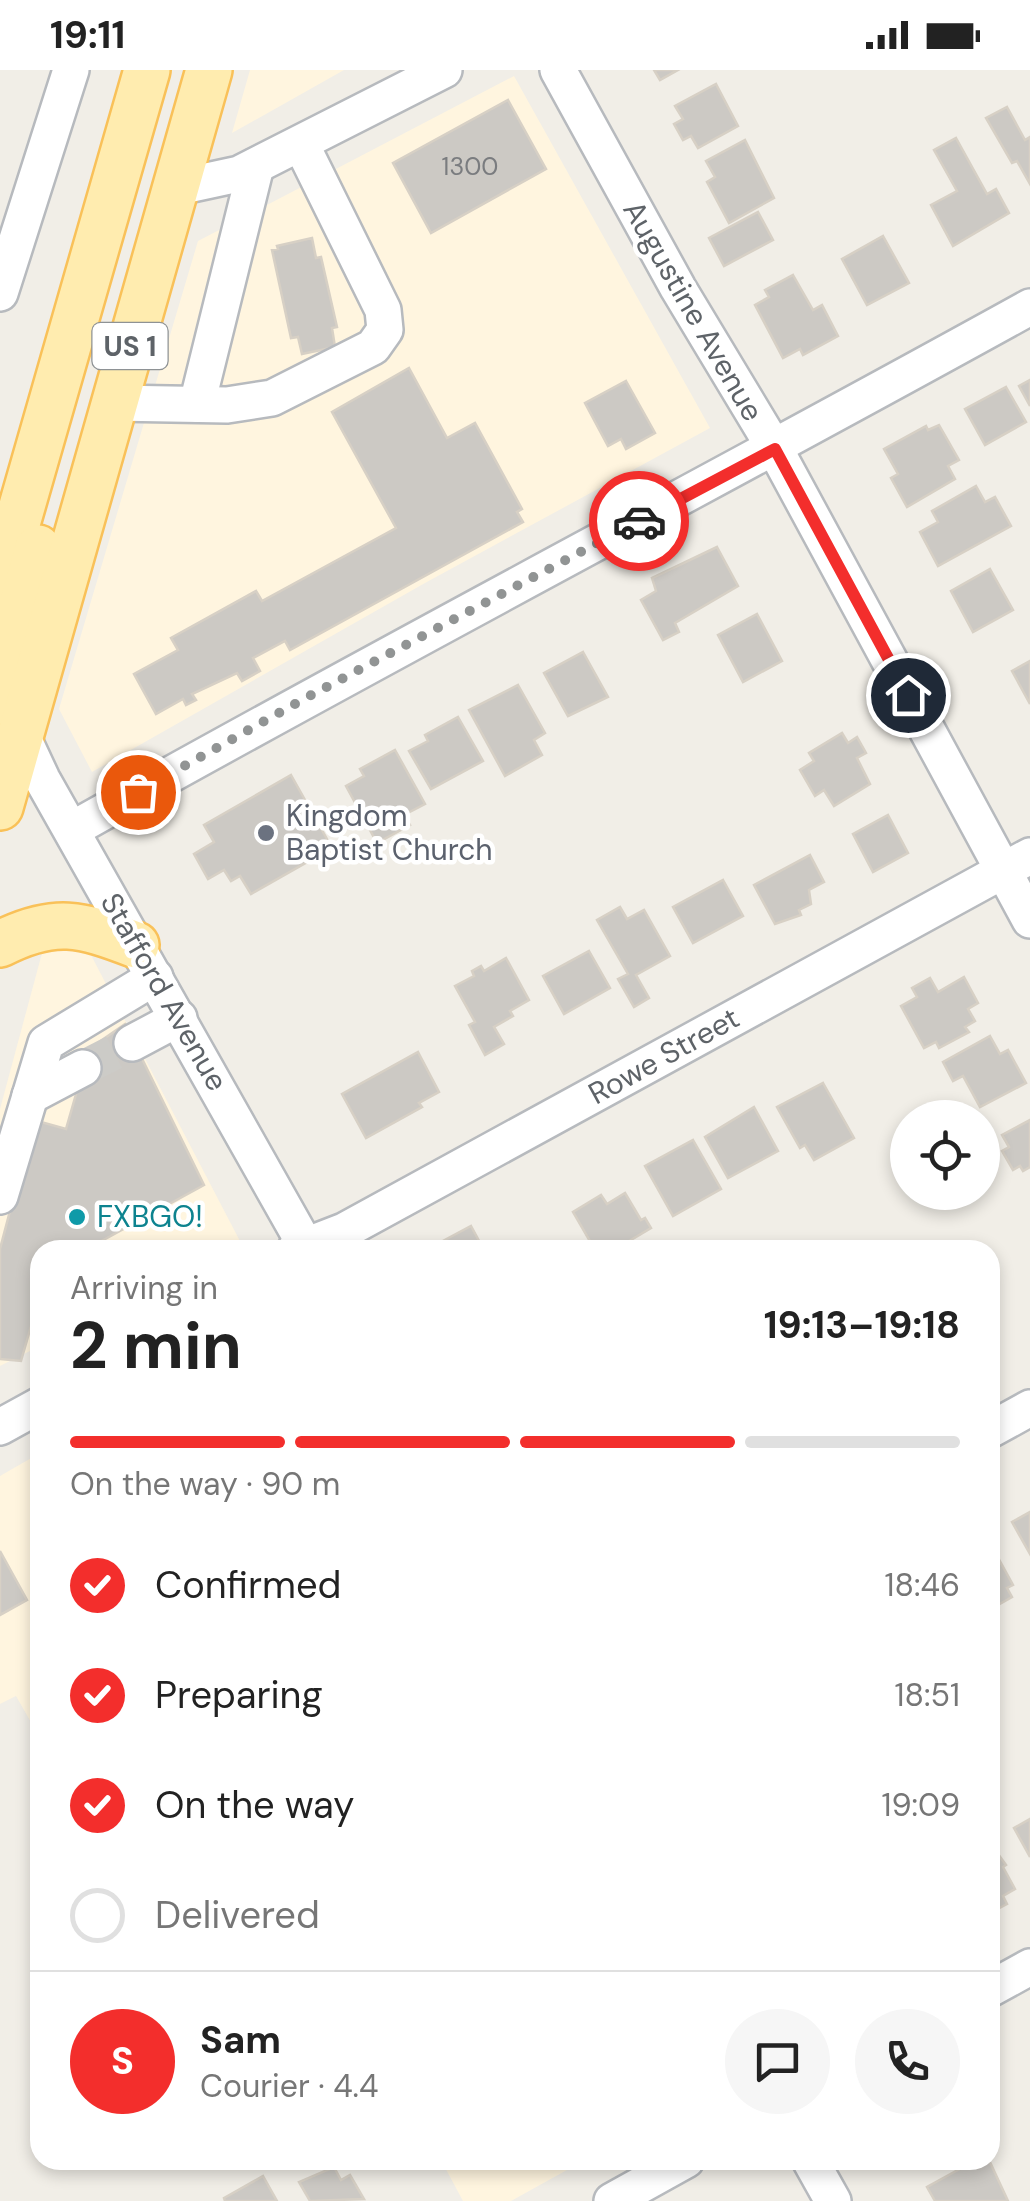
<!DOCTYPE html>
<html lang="en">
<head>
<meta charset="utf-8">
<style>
	body { margin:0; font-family:"DM Sans",sans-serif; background:#f6f6f6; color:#222; height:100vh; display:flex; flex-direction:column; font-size:38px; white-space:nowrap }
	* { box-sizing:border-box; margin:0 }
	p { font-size:32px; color:#767676 }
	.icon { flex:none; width:55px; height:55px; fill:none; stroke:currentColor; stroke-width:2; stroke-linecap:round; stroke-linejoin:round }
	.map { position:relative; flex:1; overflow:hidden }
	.details { position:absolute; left:30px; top:1170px; width:970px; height:930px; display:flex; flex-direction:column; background:#fff; border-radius:30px; box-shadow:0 5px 15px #0003 }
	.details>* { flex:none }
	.fabs { position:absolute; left:890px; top:1030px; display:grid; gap:20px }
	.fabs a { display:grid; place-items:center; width:110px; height:110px; border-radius:50%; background:#fff; box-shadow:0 5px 15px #0003; font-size:50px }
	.pin { position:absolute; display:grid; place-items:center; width:85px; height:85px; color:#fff; margin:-42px; border:5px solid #fff; border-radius:50%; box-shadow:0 2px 10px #0007 }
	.courier { position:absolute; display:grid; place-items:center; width:100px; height:100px; margin:-50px; border:8px solid #f32e2c; border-radius:50%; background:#fff; color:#222; box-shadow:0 2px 12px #0007 }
	.overview em { font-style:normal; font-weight:700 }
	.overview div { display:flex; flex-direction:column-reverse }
	.overview { display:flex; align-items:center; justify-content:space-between; height:170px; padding:0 40px }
	h1 { font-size:65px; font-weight:700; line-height:75px }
	.bar { display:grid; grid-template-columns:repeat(4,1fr); gap:15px 10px; align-content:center; height:120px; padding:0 40px }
	.bar i { height:12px; border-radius:8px; background:#e0e0e0 }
	.bar .on { background:#f32e2c }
	.bar p { grid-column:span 4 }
	.line { display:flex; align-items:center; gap:25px; padding:0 40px; border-top:2px solid #e0e0e0 }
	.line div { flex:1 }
	.round { display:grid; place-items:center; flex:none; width:105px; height:105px; border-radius:52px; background:#f6f6f6 }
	ol { padding:0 40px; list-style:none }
	li { display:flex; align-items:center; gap:30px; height:110px }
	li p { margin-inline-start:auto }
	li .icon { padding:10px; border-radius:50%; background:#f32e2c; color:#fff; stroke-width:4 }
	li:last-child { color:#767676 }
	li i { width:55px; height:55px; border:5px solid #e0e0e0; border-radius:50% }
	.status { display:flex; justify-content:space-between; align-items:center; height:70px; padding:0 50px; background:#fff; direction:ltr }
	.status svg { height:28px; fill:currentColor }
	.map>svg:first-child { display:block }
	.commercial { fill:#fff5df }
	.building { fill:#ccc9c4; stroke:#d7d0c5; stroke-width:2.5 }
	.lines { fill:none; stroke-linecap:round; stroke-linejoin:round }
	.minor-tunnel { stroke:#cccbc7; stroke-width:35; stroke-dasharray:35 18; stroke-linecap:butt }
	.minor-casing { stroke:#b7babe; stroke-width:40 }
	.major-casing { stroke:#f9c159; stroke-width:50 }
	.minor { stroke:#fff; stroke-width:35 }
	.major { stroke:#ffecaf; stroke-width:45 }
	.done { stroke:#919494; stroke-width:10; stroke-dasharray:0 18 }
	.route { stroke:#f32e2c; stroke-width:12 }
	.worship-dot { fill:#6b7280; stroke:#fff; stroke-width:4 }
	.culture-dot { fill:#0f9aa8; stroke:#fff; stroke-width:4 }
	.labels { text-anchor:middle; stroke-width:9; stroke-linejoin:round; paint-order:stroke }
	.number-label { font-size:25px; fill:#7a7c7f }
	.shield { fill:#fff; stroke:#8e9295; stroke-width:2.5 }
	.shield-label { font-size:28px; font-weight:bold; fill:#5e6368 }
	.street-label { font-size:30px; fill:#5e6368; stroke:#fff }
	.worship-label { font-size:30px; fill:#5b616d; stroke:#fff; text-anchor:start }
	.culture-label { font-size:30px; fill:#0d838f; stroke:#fff; text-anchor:start }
</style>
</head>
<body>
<div class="status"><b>19:11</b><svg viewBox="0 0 49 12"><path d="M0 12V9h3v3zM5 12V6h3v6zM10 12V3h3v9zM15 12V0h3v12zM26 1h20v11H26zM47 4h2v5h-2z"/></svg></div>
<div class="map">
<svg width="1030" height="2131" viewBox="0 0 1030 2131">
	<rect width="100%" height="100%" fill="#f1eee7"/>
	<g class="commercial">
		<path d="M250 0H344L232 63Z"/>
		<path d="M514 6 710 358 425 513 92 702 59 639 198 171Z"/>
		<path d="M45 872 91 885 241 1173 226 1180H40V1276L0 1296V1039Z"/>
		<path d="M40 1383V1668L16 1626 0 1634V1406Z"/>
		<path d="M441 2090H585L511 2131H463Z"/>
	</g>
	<g class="building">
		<path d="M654 0H678L660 10Z"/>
		<path d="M716 14 738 56 698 78 691 66 683 70 674 54 683 49 675 36Z"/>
		<path d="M508 30 546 99 431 163 393 93Z"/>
		<path d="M1007 37 1025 70 1030 67V114L1017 91 1012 93 986 48Z"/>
		<path d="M956 68 987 124 996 119 1009 143 953 176 931 135 957 121 934 80Z"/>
		<path d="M745 70 774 128 729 153 707 112 715 107 706 91Z"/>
		<path d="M758 142 773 170 724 196 709 168Z"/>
		<path d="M883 166 909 213 867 235 842 189Z"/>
		<path d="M312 168 316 188 321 187 337 257 332 258 335 277 302 284 298 267 291 268 272 180 278 179 277 176Z"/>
		<path d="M793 205 813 240 822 235 838 266 803 285 800 279 783 288 755 235 769 227 765 220Z"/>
		<path d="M409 298 447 368 475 353 522 439 517 442 523 452 290 580 285 571 253 588 260 601 242 611 237 603 192 624 196 630 186 635 183 629 156 644 134 604 178 580 171 568 256 521 262 531 396 458 332 342Z"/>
		<path d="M1030 310V336L1019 316Z"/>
		<path d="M626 311 655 363 626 379 621 369 608 376 585 333Z"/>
		<path d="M1006 317 1026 352 985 375 965 339Z"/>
		<path d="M939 355 959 390 948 396 955 409 907 437 891 408 898 404 884 379 926 356 928 360Z"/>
		<path d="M976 416 985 432 995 427 1011 456 938 496 920 462 938 452 932 441Z"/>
		<path d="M717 477 738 516 675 553 679 562 663 570 641 530 656 521 652 508Z"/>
		<path d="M990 499 1013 540 973 562 951 521Z"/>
		<path d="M757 544 782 591 743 612 718 565Z"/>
		<path d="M583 582 608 627 568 646 544 603Z"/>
		<path d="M1030 591V634L1012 601Z"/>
		<path d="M518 615 545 663 534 670 542 685 505 706 469 640Z"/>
		<path d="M458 647 483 691 431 719 409 681 428 671 425 665Z"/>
		<path d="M842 663 848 673 857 667 866 683 857 688 870 714 834 736 824 720 815 726 800 700 814 691 809 683Z"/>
		<path d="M395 680 425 734 404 745 410 755 377 773 346 716 364 706 360 699Z"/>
		<path d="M291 705 332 778 251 824 240 806 231 811 224 800 208 809 194 784 214 772 204 755Z"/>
		<path d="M888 745 908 783 873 802 853 764Z"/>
		<path d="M810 785 824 812 809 820 811 834 799 840 801 845 775 854 754 815Z"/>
		<path d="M723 810 743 846 693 873 673 837Z"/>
		<path d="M620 837 627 849 644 840 670 886 636 905 649 928 634 937 618 909 628 904 597 850Z"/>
		<path d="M589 881 610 918 564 944 543 906Z"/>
		<path d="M506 888 529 930 510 941 513 946 494 957 504 974 485 985 469 955 475 952 455 916 474 906 472 901 481 896 484 901Z"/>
		<path d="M964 907 978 933 968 939 975 951 965 957 969 962 939 978 936 972 924 978 901 936 917 927 912 918 930 908 938 922Z"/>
		<path d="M125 954 204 1115 85 1180H40V1225L21 1291 0 1289V1179L34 1050 66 1059 89 979Z"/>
		<path d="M990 966 1000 984 1008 980 1026 1013 980 1037 963 1006 953 1011 943 992Z"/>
		<path d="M418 982 439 1022 419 1033 422 1037 366 1068 342 1024Z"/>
		<path d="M823 1013 854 1068 814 1090 805 1075 800 1078 777 1037Z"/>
		<path d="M754 1037 778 1081 728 1108 705 1067Z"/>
		<path d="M1030 1050V1097L1023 1101 1020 1096 1013 1100 1002 1081 1009 1077 1002 1065Z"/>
		<path d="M693 1070 721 1119 673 1146 645 1096Z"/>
		<path d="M625 1123 641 1150 645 1148 651 1158 614 1180H595L573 1142 601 1125 607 1134Z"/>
		<path d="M471 1156 484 1180H426Z"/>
		<path d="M1030 1442V1484L1012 1452Z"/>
		<path d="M990 1473 1013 1515 1007 1518 1012 1527 996 1536 990 1527Z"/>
		<path d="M0 1481 27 1530 0 1545Z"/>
		<path d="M1030 1749V1787L1014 1758Z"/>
		<path d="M990 1773 1006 1795 1003 1797 1015 1819 1003 1826 1007 1834 990 1843Z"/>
		<path d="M976 2090H989L1008 2131H935L927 2117Z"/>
		<path d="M334 2097 341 2110 350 2105 364 2129 310 2131 299 2112Z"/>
		<path d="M263 2106 277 2131H225L224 2128Z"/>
	</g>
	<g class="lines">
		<path class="minor-tunnel" d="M83 998 132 973"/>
		<g class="minor-casing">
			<g id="minor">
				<path d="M558 0 678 218 775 379 1030 850"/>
				<path d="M174 118 239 104 444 0"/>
				<path d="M0 223 71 0"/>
				<path d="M114 333 227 335 272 328 373 277 385 260 383 240 301 74"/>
				<path d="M197 334 256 96"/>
				<path d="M21 664 42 709 308 1180"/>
				<path d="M73 759C389 581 712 413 1030 237"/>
				<path d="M132 973 179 948"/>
				<path d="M30 1026 83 998"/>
				<path d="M0 1126 46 973 155 907"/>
				<path d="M295 1180 344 1161 1030 786"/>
				<path d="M0 1357 40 1335"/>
				<path d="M990 1360 1030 1338"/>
				<path d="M990 1919 1030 1897"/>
				<path d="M810 2090 833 2131"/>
				<path d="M612 2131 686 2090"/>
			</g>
		</g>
		<g class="major-casing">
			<g id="major">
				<path d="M0 513 147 0"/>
				<path d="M18 640 12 572 38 478"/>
				<path d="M0 737 209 0"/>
				<path d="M0 874C55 846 81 854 136 875"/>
			</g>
		</g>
		<use href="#minor" class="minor"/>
		<use href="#major" class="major"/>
	</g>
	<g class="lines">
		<path class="done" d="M138 722 302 630 639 451"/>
		<path class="route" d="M639 451 775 379 908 625"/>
	</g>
	<circle class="worship-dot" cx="266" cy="763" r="10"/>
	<circle class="culture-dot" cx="77" cy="1147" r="10"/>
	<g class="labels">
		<g class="number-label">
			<text x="470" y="105">1300</text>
		</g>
		<rect class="shield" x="92.5" y="253" width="75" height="46" rx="8"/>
		<g class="shield-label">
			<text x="130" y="286">US 1</text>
		</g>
		<g class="street-label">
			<text transform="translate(693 241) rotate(60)" y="10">Augustine Avenue</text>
			<text transform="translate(164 922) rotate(60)" y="10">Stafford Avenue</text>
			<text transform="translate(664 986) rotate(-29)" y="10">Rowe Street</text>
		</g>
		<g class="worship-label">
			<text x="286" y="756">Kingdom<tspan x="286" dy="34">Baptist Church</tspan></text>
		</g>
		<g class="culture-label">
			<text x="97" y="1157">FXBGO!</text>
		</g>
	</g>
</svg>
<div class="fabs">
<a><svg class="icon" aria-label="locate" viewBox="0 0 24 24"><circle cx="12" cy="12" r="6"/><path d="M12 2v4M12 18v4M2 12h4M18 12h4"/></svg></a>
</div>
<div class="pin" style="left:138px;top:722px;background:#ea580c"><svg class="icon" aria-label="bag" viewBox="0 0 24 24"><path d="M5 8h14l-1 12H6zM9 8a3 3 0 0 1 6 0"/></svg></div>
<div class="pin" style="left:908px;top:625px;background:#1f2937"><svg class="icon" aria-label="home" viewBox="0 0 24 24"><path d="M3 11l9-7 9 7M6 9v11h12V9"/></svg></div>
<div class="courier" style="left:639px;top:451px"><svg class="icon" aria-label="car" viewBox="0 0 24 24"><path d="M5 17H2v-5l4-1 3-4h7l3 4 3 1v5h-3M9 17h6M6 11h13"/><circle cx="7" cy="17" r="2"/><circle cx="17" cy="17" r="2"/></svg></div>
<section class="details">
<div class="overview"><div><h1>2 min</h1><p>Arriving in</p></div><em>19:13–19:18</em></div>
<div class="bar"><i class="on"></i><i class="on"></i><i class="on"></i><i></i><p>On the way · 90 m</p></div>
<ol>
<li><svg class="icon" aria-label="check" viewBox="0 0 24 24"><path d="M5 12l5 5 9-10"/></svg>Confirmed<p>18:46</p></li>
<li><svg class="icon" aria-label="check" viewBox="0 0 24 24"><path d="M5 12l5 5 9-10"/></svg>Preparing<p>18:51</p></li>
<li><svg class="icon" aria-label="check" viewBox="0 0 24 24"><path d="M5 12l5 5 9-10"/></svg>On the way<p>19:09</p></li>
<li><i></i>Delivered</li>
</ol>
<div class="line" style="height:180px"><b class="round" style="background:#f32e2c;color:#fff">S</b><div><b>Sam</b><p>Courier · 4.4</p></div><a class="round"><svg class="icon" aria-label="chat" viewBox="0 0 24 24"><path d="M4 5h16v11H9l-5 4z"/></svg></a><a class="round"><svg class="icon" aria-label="phone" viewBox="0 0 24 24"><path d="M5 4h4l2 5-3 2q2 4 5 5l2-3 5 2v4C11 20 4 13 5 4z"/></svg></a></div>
</section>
</div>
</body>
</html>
